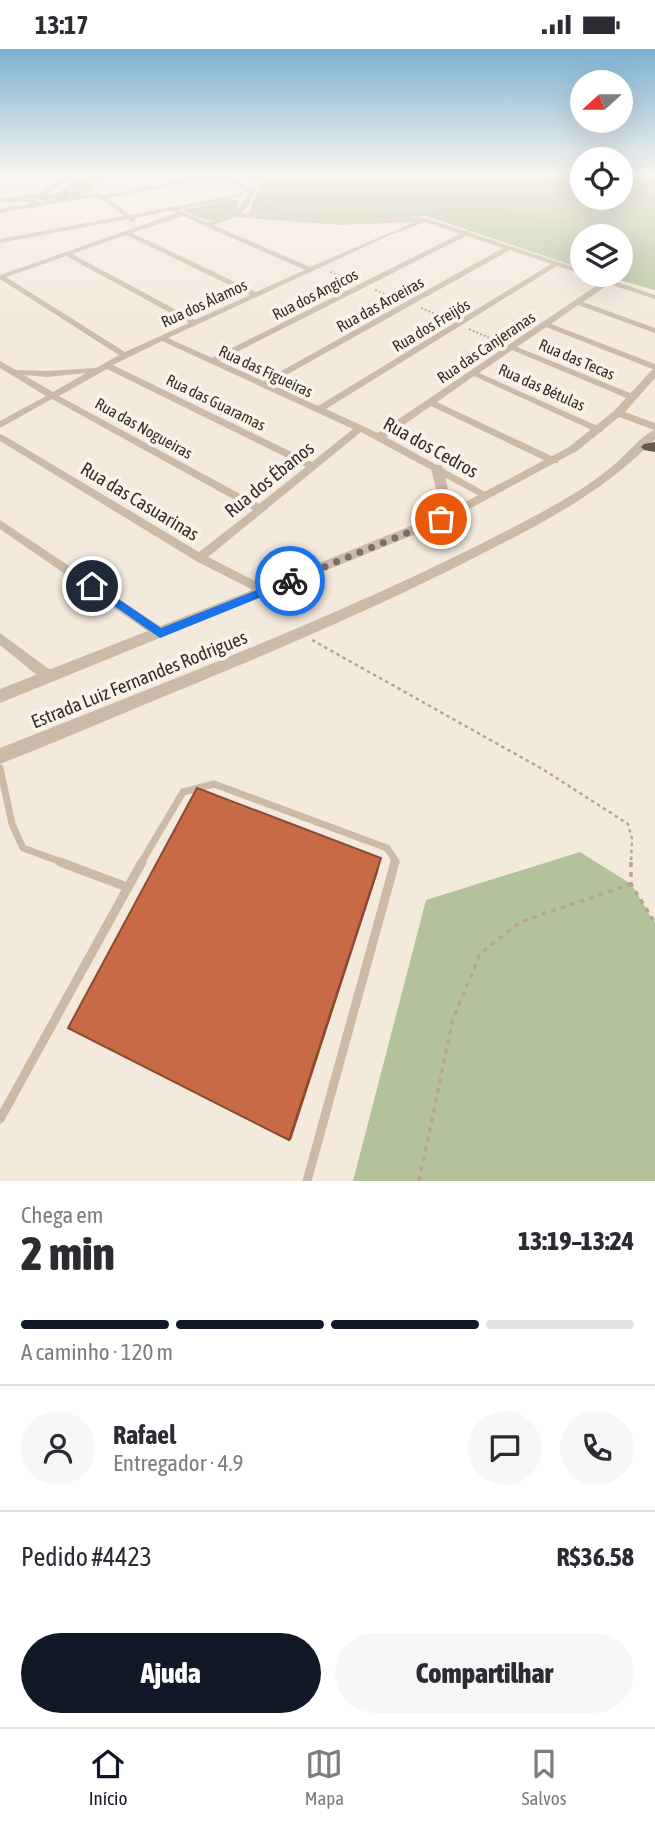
<!DOCTYPE html>
<html lang="pt">
<head>
<meta charset="utf-8">
<style>
	body { margin:0; font-family:"Asap Condensed",sans-serif; background:#f7f7f7; color:#2b2b33; height:100vh; display:flex; flex-direction:column; font-size:26px; white-space:nowrap }
	* { box-sizing:border-box; margin:0 }
	p { font-size:23px; color:#7c7c81 }
	.icon { flex:none; width:38px; height:38px; fill:none; stroke:currentColor; stroke-width:2; stroke-linecap:round; stroke-linejoin:round }
	.map { position:relative; height:1132px; overflow:hidden }
	.details { display:flex; flex-direction:column; background:#fff; flex:1 }
	.details>* { flex:none }
	.needle { width:46px; rotate:249deg }
	.fabs { position:absolute; left:570px; top:21px; display:grid; gap:14px }
	.fabs a { display:grid; place-items:center; width:63px; height:63px; border-radius:50%; background:#fff; box-shadow:0 7px 28px #0002; font-size:35px }
	.pin { position:absolute; display:grid; place-items:center; width:60px; height:60px; color:#fff; margin:-30px; border:4px solid #fff; border-radius:50%; box-shadow:0 2px 7px #0007 }
	.courier { position:absolute; display:grid; place-items:center; width:70px; height:70px; margin:-35px; border:5px solid #1a73e8; border-radius:50%; background:#fff; color:#222; box-shadow:0 2px 9px #0007 }
	.summary em { font-style:normal; font-weight:800 }
	.summary div { display:flex; flex-direction:column-reverse }
	.summary { display:flex; align-items:center; justify-content:space-between; height:119px; padding:0 21px }
	h1 { font-size:46px; font-weight:800; line-height:52px }
	.bar { display:grid; grid-template-columns:repeat(4,1fr); gap:10px 7px; align-content:center; height:84px; padding:0 21px }
	.bar i { height:9px; border-radius:5px; background:#e1e1e2 }
	.bar .current { background:#111827 }
	.bar p { grid-column:span 4 }
	.line { display:flex; align-items:center; gap:18px; padding:0 21px; border-top:2px solid #e1e1e2 }
	.line div { flex:1 }
	.round { display:grid; place-items:center; flex:none; width:74px; height:74px; border-radius:37px; background:#f7f7f7 }
	.primary-button { display:flex; gap:14px; margin-top:auto; padding:14px 21px }
	.primary-button a { flex:1; height:80px; border-radius:42px; background:#111827; color:#fff; font-size:28px; font-weight:800; line-height:80px; text-align:center }
	.primary-button a+a { background:#f7f7f7; color:#2b2b33 }
	.status { display:flex; justify-content:space-between; align-items:center; height:49px; padding:0 35px; background:#fff; direction:ltr }
	.status svg { height:19px; fill:currentColor }
	.menu { display:flex; justify-content:space-around; align-items:center; height:98px; border-top:2px solid #e1e1e2; background:#fff; font-size:19px; color:#7c7c81 }
	.menu a { display:grid; justify-items:center; gap:4px }
	.menu .current { color:#111827 }
	.map>svg:first-child { display:block }
	.green { fill:#b4c29c }
	.lines { fill:none; stroke-linecap:round; stroke-linejoin:round }
	.stream { stroke:#7bacb0; stroke-width:2.5 }
	.path-far2 { stroke:#b7a492; stroke-width:2; stroke-dasharray:2 2; stroke-linecap:butt }
	.path-far1 { stroke:#b7a492; stroke-width:2.5; stroke-dasharray:3.5 3.5; stroke-linecap:butt }
	.path { stroke:#b7a492; stroke-width:3.5; stroke-dasharray:5 5; stroke-linecap:butt }
	.service-far1 { stroke:#cbbaa8; stroke-width:7 }
	.service { stroke:#cbbaa8; stroke-width:9 }
	.minor { fill:#cbbaa8; fill-rule:evenodd }
	.tertiary { fill:#cbbaa8; fill-rule:evenodd }
	.trunk { fill:#6a574c; fill-rule:evenodd }
	.shaded-wall { fill:#8c4a31 }
	.building { fill:#c86a46; stroke:#8c4a31; stroke-width:2 }
	.route { fill:#1a73e8 }
	.done { stroke:#796f68; stroke-width:7; stroke-dasharray:0 12.6 }
	.labels { text-anchor:middle; stroke-width:7; stroke-linejoin:round; paint-order:stroke }
	.far-street-label { font-size:16px; fill:#382e29; stroke:#faf3e9 }
	.street-label { font-size:19px; fill:#382e29; stroke:#faf3e9 }
</style>
</head>
<body>
<div class="status"><b>13:17</b><svg viewBox="0 0 49 12"><path d="M0 12V9h3v3zM5 12V6h3v6zM10 12V3h3v9zM15 12V0h3v12zM26 1h20v11H26zM47 4h2v5h-2z"/></svg></div>
<div class="map">
<svg width="655" height="1132" viewBox="0 0 655 1132">
	<rect width="100%" height="100%" fill="#f3e9dd"/>
	<g class="green">
		<path d="M79 126 108 127C83 155 46 150 12 150L31 144 53 146 80 130Z"/>
		<path d="M262 126H583V149H621V126H655V241L601 226H621V187H583V220L426 167 343 172 249 165Z"/>
		<path d="M239 150 237 161C215 178 204 171 182 161Z"/>
		<path d="M580 803 631 835 655 874V1132H353L426 851Z"/>
	</g>
	<g class="lines">
		<path class="stream" d="M57 150 67 147 65 141 74 135 95 129V126"/>
		<g class="path-far2">
			<path d="M526 126 583 135"/>
			<path d="M267 159 275 126"/>
			<path d="M431 164 459 161 497 162 544 173 561 174 605 158 607 155 604 149"/>
			<path d="M330 223 353 232"/>
			<path d="M375 241 398 250"/>
			<path d="M421 259 447 270"/>
			<path d="M469 280 501 294"/>
		</g>
		<path class="path-far1" d="M312 591 544 721 628 775 632 790 631 814"/>
		<g class="path">
			<path d="M631 813V835L655 874"/>
			<path d="M419 1132 453 970 480 905 520 873 631 835"/>
		</g>
		<g class="service-far1">
			<path d="M0 719 12 775 23 799 64 814"/>
			<path d="M141 814 183 743 214 735 387 799 395 811 394 814"/>
		</g>
		<g class="service">
			<path d="M60 813 127 838"/>
			<path d="M0 1070 142 813"/>
			<path d="M307 1132 395 813"/>
		</g>
		<g class="minor">
			<path d="M66 126H72L43 148C68 156 85 140 104 126H110L85 146 100 144 104 146 208 126H217L250 138 254 126H260C256 140 253 154 241 164L340 172 397 168 425 169 465 182H470L471 184 583 221V225L557 217 326 360 378 384 602 233 587 226H596L655 246V250L609 235 583 253 655 279V284L578 256 551 275 655 315V321L546 278 517 298 635 346V350H629L512 301 479 324 602 379V383H596L474 327 437 353 558 410V414H550L431 357 386 388 489 445 490 447 485 450 361 383 208 508 269 539 271 542 269 545H261L196 512 0 392V385L3 386 199 503 253 461 52 350 0 379V372L46 347 0 319V312L16 321 47 322 96 319 119 306 0 230V226L177 164 173 161 134 169 136 171 133 173 128 170 0 194V190L124 167 101 150 87 149 0 164V160L28 155 29 153H0V149L37 146ZM214 129 246 141 228 147 130 166 107 149ZM248 144C241 164 226 167 207 173L177 161 229 151ZM40 150 45 152 35 154V151ZM182 167 305 221 256 243 132 184ZM236 168 340 176 415 173 310 218 213 176ZM425 173 460 185 212 309 168 289 388 187ZM126 186 250 246 195 271 72 205ZM466 187 503 199 263 332 219 312ZM510 201 551 215 318 357 270 335ZM66 207 189 274 125 303 6 228ZM162 292 353 380 312 413 113 316ZM107 320 306 418 259 455 59 347ZM86 324 53 343 24 326 47 328Z"/>
			<path d="M0 471 164 580 166 584 164 588H156L0 480Z"/>
			<path d="M0 584 53 623 55 627 53 631 48 633 43 631 0 596Z"/>
		</g>
		<path class="tertiary" d="M655 320V329L625 363 655 374V390C597 450 523 484 450 521 353 569 253 611 153 652 102 673 51 695 0 715V699C184 626 369 556 544 462 567 449 590 436 610 419 625 408 638 389 654 381L619 368 577 402 445 473 0 654V640L260 538 435 467 437 445 431 419 433 416H441L443 419 449 445 448 461 456 458 569 398 614 362 652 321Z"/>
		<path class="trunk" d="M655 393V403L644 401 641 398 644 395Z"/>
	</g>
	<path class="shaded-wall" d="M381 809 378 823 291 1091H289Z"/>
	<path class="building" d="M197 739 381 809 289 1091 68 979Z"/>
	<linearGradient id="sky" x2="0" y2="1"><stop stop-color="#7cb1d2"/><stop offset="0.44" stop-color="#faf5f0"/><stop offset="1" stop-color="#faf5f0" stop-opacity="0"/></linearGradient>
	<rect width="655" height="284" fill="url(#sky)"/>
	<path class="route" d="M290 528 296 532 294 535 160 589 86 537 88 534H95L161 579Z"/>
	<g class="lines">
		<path class="done" d="M290 532 441 470"/>
	</g>
	<g class="labels">
		<g class="far-street-label">
			<text transform="translate(315 245) rotate(-27)" y="6">Rua dos Angicos</text>
			<text transform="translate(204 254) rotate(-25)" y="6">Rua dos Álamos</text>
			<text transform="translate(380 255) rotate(-29)" y="6">Rua das Aroeiras</text>
			<text transform="translate(431 276) rotate(-31)" y="6">Rua dos Freijós</text>
			<text transform="translate(486 298) rotate(-34)" y="6">Rua das Canjeranas</text>
			<text transform="translate(577 310) rotate(23)" y="6">Rua das Tecas</text>
			<text transform="translate(266 322) rotate(25)" y="6">Rua das Figueiras</text>
			<text transform="translate(542 338) rotate(24)" y="6">Rua das Bétulas</text>
			<text transform="translate(216 353) rotate(26)" y="6">Rua das Guaramas</text>
			<text transform="translate(144 379) rotate(29)" y="6">Rua das Nogueiras</text>
		</g>
		<g class="street-label">
			<text transform="translate(431 398) rotate(29)" y="7">Rua dos Cedros</text>
			<text transform="translate(269 430) rotate(-39)" y="7">Rua dos Ébanos</text>
			<text transform="translate(140 452) rotate(31)" y="7">Rua das Casuarinas</text>
			<text transform="translate(139 630) rotate(-22)" y="7">Estrada Luiz Fernandes Rodrigues</text>
		</g>
	</g>
</svg>
<div class="fabs">
<a><svg class="needle" viewBox="-14 -14 28 28"><path d="M0-13l5 13h-10z" fill="#e53935"/><path d="M0 13l5-13h-10z" fill="#7c7c81"/></svg></a>
<a><svg class="icon" aria-label="locate" viewBox="0 0 24 24"><circle cx="12" cy="12" r="6"/><path d="M12 2v4M12 18v4M2 12h4M18 12h4"/></svg></a>
<a><svg class="icon" aria-label="layers" viewBox="0 0 24 24"><path d="M12 4l9 5-9 5-9-5zM3 14l9 5 9-5"/></svg></a>
</div>
<div class="pin" style="left:441px;top:470px;background:#ea580c"><svg class="icon" aria-label="bag" viewBox="0 0 24 24"><path d="M5 8h14l-1 12H6zM9 8a3 3 0 0 1 6 0"/></svg></div>
<div class="pin" style="left:92px;top:537px;background:#1f2937"><svg class="icon" aria-label="home" viewBox="0 0 24 24"><path d="M3 11l9-7 9 7M6 9v11h12V9"/></svg></div>
<div class="courier" style="left:290px;top:532px"><svg class="icon" aria-label="bike" viewBox="0 0 24 24"><circle cx="6" cy="16" r="4"/><circle cx="18" cy="16" r="4"/><path d="M6 16l4-8h5l3 8M10 8l3 8H6M13 5h3"/></svg></div>
</div>
<section class="details">
<div class="summary"><div><h1>2 min</h1><p>Chega em</p></div><em>13:19–13:24</em></div>
<div class="bar"><i class="current"></i><i class="current"></i><i class="current"></i><i></i><p>A caminho · 120 m</p></div>
<div class="line" style="height:126px"><a class="round"><svg class="icon" aria-label="person" viewBox="0 0 24 24"><circle cx="12" cy="8" r="4"/><path d="M4 21q1-7 8-7t8 7"/></svg></a><div><b>Rafael</b><p>Entregador · 4.9</p></div><a class="round"><svg class="icon" aria-label="chat" viewBox="0 0 24 24"><path d="M4 5h16v11H9l-5 4z"/></svg></a><a class="round"><svg class="icon" aria-label="phone" viewBox="0 0 24 24"><path d="M5 4h4l2 5-3 2q2 4 5 5l2-3 5 2v4C11 20 4 13 5 4z"/></svg></a></div>
<div class="line" style="height:91px"><div>Pedido #4423</div><b>R$36.58</b></div>
<div class="primary-button"><a>Ajuda</a><a>Compartilhar</a></div>
</section>
<nav class="menu">
<a class="current"><svg class="icon" aria-label="home" viewBox="0 0 24 24"><path d="M3 11l9-7 9 7M6 9v11h12V9"/></svg>Início</a>
<a><svg class="icon" aria-label="map" viewBox="0 0 24 24"><path d="M3 6l6-2 6 2 6-2v14l-6 2-6-2-6 2zM9 4v14M15 6v14"/></svg>Mapa</a>
<a><svg class="icon" aria-label="saved" viewBox="0 0 24 24"><path d="M7 4h10v16l-5-4-5 4z"/></svg>Salvos</a>
</nav>
</body>
</html>
